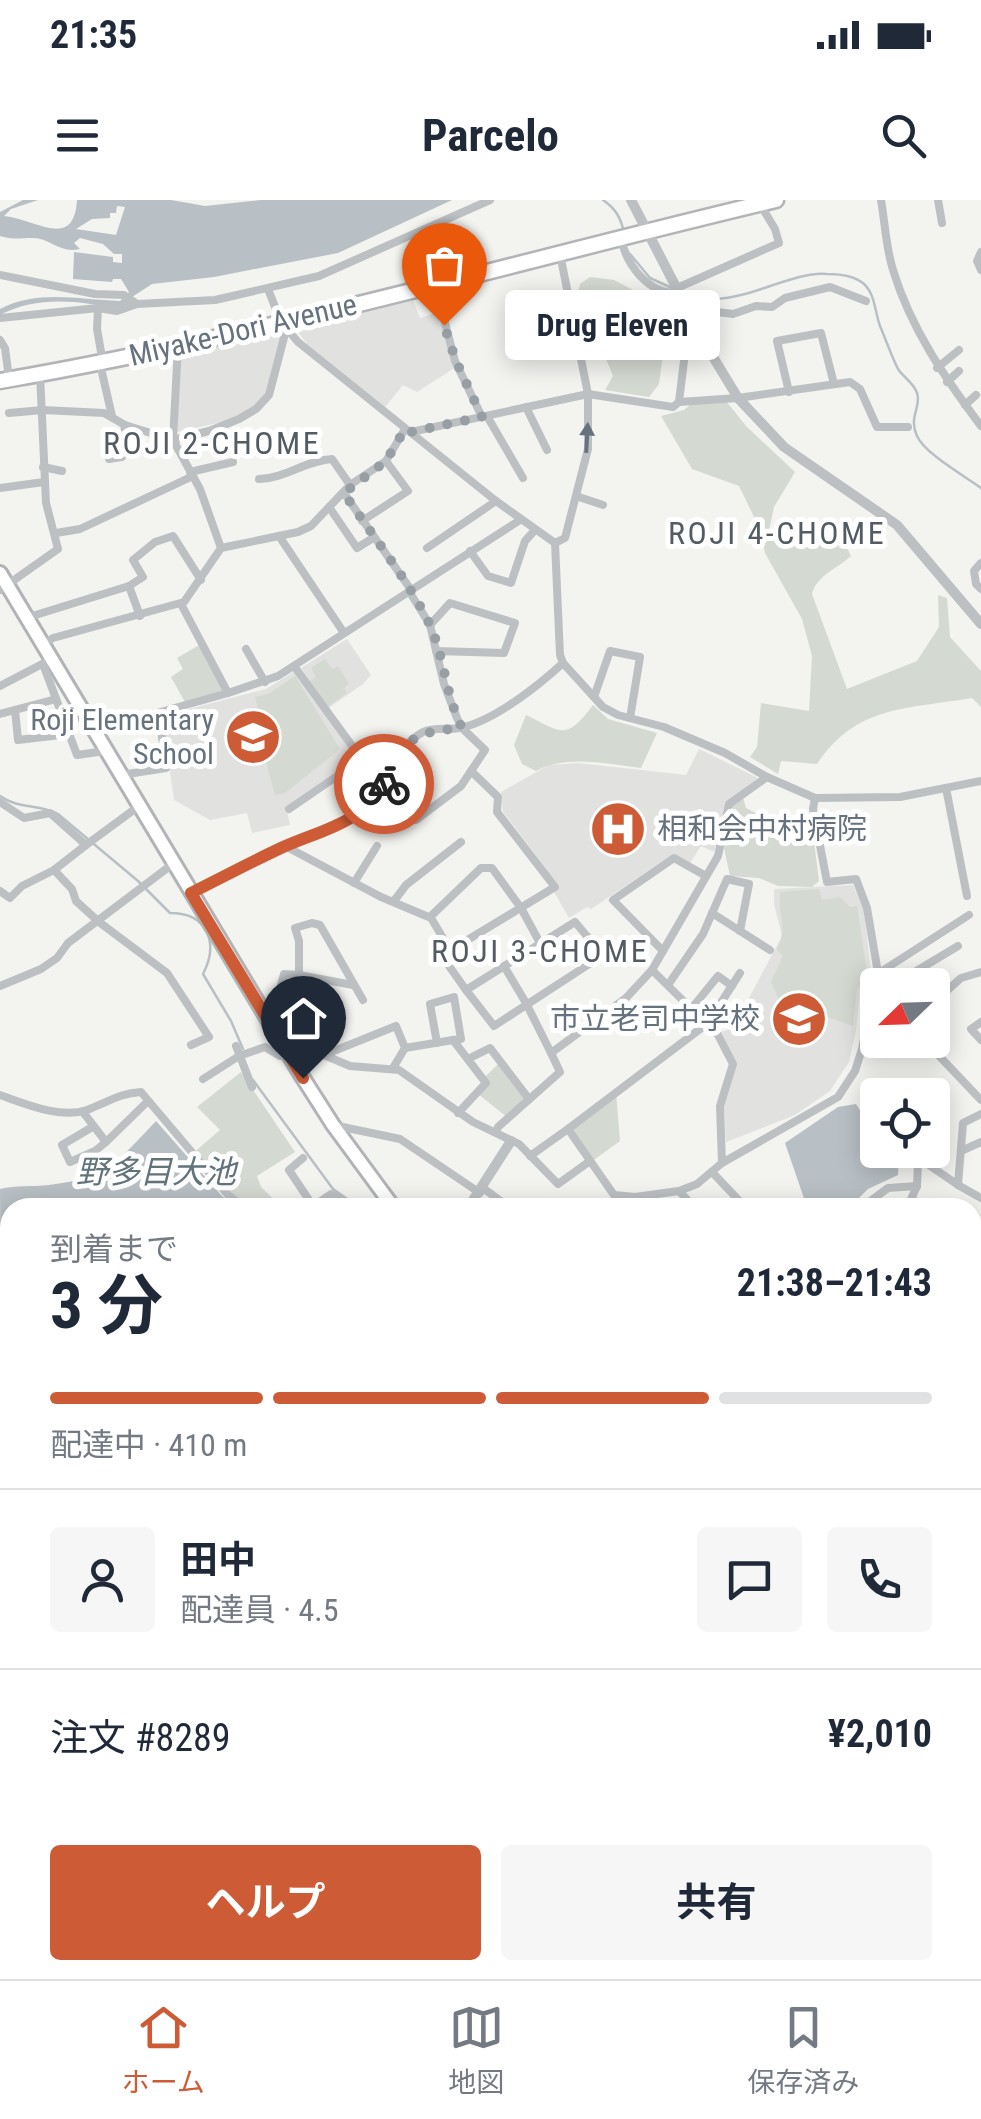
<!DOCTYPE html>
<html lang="ja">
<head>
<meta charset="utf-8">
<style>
	body { margin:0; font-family:"Roboto Condensed","Noto Sans JP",sans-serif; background:#f6f6f7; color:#1f2937; height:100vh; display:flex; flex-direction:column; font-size:38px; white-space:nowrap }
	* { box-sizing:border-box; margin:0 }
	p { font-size:32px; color:#747a83 }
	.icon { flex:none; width:55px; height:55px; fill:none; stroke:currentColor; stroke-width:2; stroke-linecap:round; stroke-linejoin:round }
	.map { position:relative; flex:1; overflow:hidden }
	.drawer { position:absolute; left:0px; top:998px; width:982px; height:782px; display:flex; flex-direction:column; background:#fff; border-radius:30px 30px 0 0; box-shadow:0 5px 25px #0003 }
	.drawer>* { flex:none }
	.needle { width:65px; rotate:247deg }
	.fabs { position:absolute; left:860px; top:768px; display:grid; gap:20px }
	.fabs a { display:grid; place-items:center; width:90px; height:90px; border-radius:10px; background:#fff; box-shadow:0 5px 25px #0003; font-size:50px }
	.pin { position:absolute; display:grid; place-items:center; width:85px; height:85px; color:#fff; margin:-102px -42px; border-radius:50% 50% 50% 0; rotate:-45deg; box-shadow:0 0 10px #0007 }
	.pin .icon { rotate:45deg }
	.courier { position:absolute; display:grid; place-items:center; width:100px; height:100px; margin:-50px; border:8px solid #cd5c36; border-radius:50%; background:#fff; color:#222; box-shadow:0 2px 12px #0007 }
	.bubble { position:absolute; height:70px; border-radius:10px; background:#fff; box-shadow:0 5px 25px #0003; font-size:32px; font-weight:700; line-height:70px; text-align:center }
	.summary em { font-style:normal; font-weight:700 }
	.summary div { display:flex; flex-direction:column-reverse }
	.summary { display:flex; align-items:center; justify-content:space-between; height:170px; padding:0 50px }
	h1 { font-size:65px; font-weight:700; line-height:75px }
	.bar { display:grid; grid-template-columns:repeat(4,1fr); gap:15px 10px; align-content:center; height:120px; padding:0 50px }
	.bar i { height:12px; border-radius:8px; background:#e0e1e3 }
	.bar .current { background:#cd5c36 }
	.bar p { grid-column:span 4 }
	.line { display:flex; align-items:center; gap:25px; padding:0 50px; border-top:2px solid #e0e1e3 }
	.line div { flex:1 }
	.round { display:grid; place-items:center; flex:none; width:105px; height:105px; border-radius:10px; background:#f6f6f7 }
	.cta { display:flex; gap:20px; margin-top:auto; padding:20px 50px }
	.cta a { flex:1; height:115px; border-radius:10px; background:#cd5c36; color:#fff; font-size:40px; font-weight:700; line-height:115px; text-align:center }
	.cta a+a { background:#f6f6f7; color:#1f2937 }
	.status { display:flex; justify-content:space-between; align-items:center; height:70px; padding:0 50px; background:#fff; direction:ltr }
	.status svg { height:28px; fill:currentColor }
	header { display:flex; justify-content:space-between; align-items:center; height:130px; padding:0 50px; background:#fff; font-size:45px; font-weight:700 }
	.tab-bar { display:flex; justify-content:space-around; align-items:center; height:140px; border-top:2px solid #e0e1e3; background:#fff; font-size:28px; color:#747a83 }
	.tab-bar a { display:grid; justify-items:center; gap:5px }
	.tab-bar .current { color:#cd5c36 }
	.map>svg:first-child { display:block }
	.built { fill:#e1e2e0 }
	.green { fill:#d4d9d1 }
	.water { fill:#b8c0c5; fill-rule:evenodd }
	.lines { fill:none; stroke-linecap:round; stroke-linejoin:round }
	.stream { stroke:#b8c0c5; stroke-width:2.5 }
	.primary-casing { stroke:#b0b4b7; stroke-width:18 }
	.trunk-casing { stroke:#b2b4b7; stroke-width:19 }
	.motorway-casing { stroke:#b2b4b7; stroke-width:20 }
	.minor { stroke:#bdc0c3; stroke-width:8 }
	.tertiary { stroke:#bdc0c3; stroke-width:10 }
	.primary { stroke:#fff; stroke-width:12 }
	.trunk { stroke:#fff; stroke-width:14 }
	.motorway { stroke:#fff; stroke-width:15 }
	.motorway-bridge-casing { stroke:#b2b4b7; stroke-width:20; stroke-linecap:butt }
	.motorway-bridge { stroke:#fff; stroke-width:15 }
	.oneway { fill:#66727d }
	.done { stroke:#979fa5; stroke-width:10; stroke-dasharray:0 18 }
	.route { stroke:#cd5c36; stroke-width:12 }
	.labels { text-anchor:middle; stroke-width:10; stroke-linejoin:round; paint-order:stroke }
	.street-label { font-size:30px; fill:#66727d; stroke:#fff }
	.poi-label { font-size:30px; fill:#66727d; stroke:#fff; text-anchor:end }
	.neighbourhood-label { font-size:32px; letter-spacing:2.5px; fill:#535c63; stroke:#fff }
	.water-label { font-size:32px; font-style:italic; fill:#62737b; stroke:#fff }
</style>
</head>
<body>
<div class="status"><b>21:35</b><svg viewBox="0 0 49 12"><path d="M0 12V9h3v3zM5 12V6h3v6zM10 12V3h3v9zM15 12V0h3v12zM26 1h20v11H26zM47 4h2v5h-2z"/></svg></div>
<header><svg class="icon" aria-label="menu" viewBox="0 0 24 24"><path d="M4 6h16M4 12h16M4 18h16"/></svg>Parcelo<svg class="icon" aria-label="search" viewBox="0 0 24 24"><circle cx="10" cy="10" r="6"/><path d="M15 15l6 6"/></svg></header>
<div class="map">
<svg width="981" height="1779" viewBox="0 0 981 1779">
	<rect width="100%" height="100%" fill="#f3f3f0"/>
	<g class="built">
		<path d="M413 100 420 118 439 112 451 161 456 167 417 192 403 185 385 207 308 145 298 132 318 127V123Z"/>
		<path d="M277 132 281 139 267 195 257 207 227 221 177 232 181 155Z"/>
		<path d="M347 439 371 475 363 484 327 509 301 468Z"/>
		<path d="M295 471 356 558 286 606 290 625 252 633 247 613 210 620 174 600 162 516 266 489Z"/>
		<path d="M699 549 758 578 727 603 714 652 701 646 690 663 673 654 591 709 587 707 569 718 554 692 560 687 503 612 501 592 549 565 578 563 686 575Z"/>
		<path d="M853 685 864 710 872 781 860 789 856 831 849 862 830 891 795 915 726 942 724 905 736 863 721 832 742 825 741 813 782 736 774 704V689Z"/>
		<path d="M0 1266 10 1268V1494L2 1499Z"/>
		<path d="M972 1647H978L981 1657V1779H696L717 1770H972Z"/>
		<path d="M423 1770H563L564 1779H423Z"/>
	</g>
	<g class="green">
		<path d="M590 77 614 80 669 109 659 184 649 197 605 190 613 176 599 142 602 135 580 133 574 113 580 84Z"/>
		<path d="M726 201 746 226 795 272 774 307 769 330 777 337 786 320 790 319C815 327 841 330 851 356 837 369 817 375 812 394L847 489 917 461 939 427 938 395 947 398 950 437 981 471V507L972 498C908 509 856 505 817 564L781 561 778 574 750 557 757 547 761 503 809 511 812 456 802 419 765 353 760 329 739 286 692 269 661 216 684 210 690 205Z"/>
		<path d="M201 444 224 490 185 502 171 477 183 469 177 458Z"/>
		<path d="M325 459 332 469 338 466 349 484 344 488 347 493 327 507 310 481 316 477 311 468Z"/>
		<path d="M295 476 340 549 285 593 275 595 256 524 261 522 255 497 268 494Z"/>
		<path d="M593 505 608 519 657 533 641 568C607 564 567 554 536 571L522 564 514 545 526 515C560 531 565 543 593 505Z"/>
		<path d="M743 597 746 608 777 624 802 619 812 626 819 681 812 687 778 686 759 678 730 676 724 648 732 606Z"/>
		<path d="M819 689 822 700 840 697 850 707 857 706 868 778 857 788 853 826 779 800 771 782 783 756 777 750C788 726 778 717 780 692Z"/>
		<path d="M501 861 529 899 508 918 477 893 483 879Z"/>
		<path d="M241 872 295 952 257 976 261 987 282 1007H245L192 954 220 930 197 907Z"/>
		<path d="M616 893 620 941 591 962 568 929Z"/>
		<path d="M10 1305V1353L0 1341V1312Z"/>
	</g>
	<g class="water">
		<path d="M23 0H38L11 9 4 16C36 19 74 51 77 0H171L205 6 261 0H452L338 53 214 77 152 84 132 97 127 107 119 109C79 101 38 95 0 115V109C39 89 79 100 120 101L129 92 121 79H113L112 82 73 79 74 52 113 57V62L122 63V54H114L103 44 80 38 74 43 80 49C60 54 50 38 33 38 20 38 13 40 0 36V12ZM117 6 125 7 116 35 76 29 92 19 110 18V13H116Z"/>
		<path d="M856 904 866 920 877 927 878 950H899L898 975 868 989 850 1007H807L785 943 838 907Z"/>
		<path d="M156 921 222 996 238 1007 10 1008V1236L2 1235 0 989C16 985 33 987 49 985 107 978 118 961 156 921Z"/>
		<path d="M275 1771 331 1779 343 1772 350 1773 343 1779H181L186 1776Z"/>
	</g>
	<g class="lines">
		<g class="stream">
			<path d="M603 0C616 9 621 18 624 33"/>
			<path d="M630 54 650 78 674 89"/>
			<path d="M715 99C753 98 795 71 827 74 839 74 855 76 864 84 875 94 875 112 880 126 886 140 891 155 898 169 903 177 914 183 917 193 922 206 908 217 917 236 925 254 965 276 981 288"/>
			<path d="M0 596C20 610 38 603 58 614L138 681 170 713C208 713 219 743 203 774L231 821 243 849"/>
			<path d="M253 880 333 989 360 1008"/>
		</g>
		<g class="primary-casing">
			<g id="primary">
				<path d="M0 373 303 878 333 925 394 1008"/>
				<path d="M972 1479 981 1485"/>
			</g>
		</g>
		<g class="trunk-casing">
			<path id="trunk" d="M0 181C262 136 518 61 776 0"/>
		</g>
		<g class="motorway-casing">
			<g id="motorway">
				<path d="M0 1587 10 1600"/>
				<path d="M0 1606 10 1620"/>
			</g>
		</g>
		<g class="minor">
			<path d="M881 0C885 23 886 48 893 70 911 129 945 178 981 226"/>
			<path d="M938 0 942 23"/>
			<path d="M621 38C626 64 648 95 679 93"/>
			<path d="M981 52 977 61 981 70"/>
			<path d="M0 75 95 94 124 95 137 104"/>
			<path d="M435 85 455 161 482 217"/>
			<path d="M677 88 779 43 775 29 760 4"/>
			<path d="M683 101 693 97 713 101 717 112 733 114 756 106 772 107 785 98 830 87 866 101"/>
			<path d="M0 118 98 108"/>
			<path d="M0 140 5 148 9 178"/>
			<path d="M103 163 97 129 98 108 117 111 137 104 215 100 319 76 490 0"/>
			<path d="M100 164 112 216"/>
			<path d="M937 168 959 150"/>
			<path d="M947 182 959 171"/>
			<path d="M789 192 777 141 821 133 834 184"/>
			<path d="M679 202 687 136"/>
			<path d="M965 205 976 195"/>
			<path d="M526 207 547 250"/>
			<path d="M9 213 43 210 104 213 125 225 173 240 209 231 239 219 256 209 269 195 286 130"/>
			<path d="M487 216 523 278"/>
			<path d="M411 232 588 194 673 207 679 202 738 198 850 182 860 189 877 227H908"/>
			<path d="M109 259 122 257 125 225"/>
			<path d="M43 267 62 271"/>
			<path d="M190 272 233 262"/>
			<path d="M259 279C287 278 304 261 332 259L350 285"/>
			<path d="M0 288 44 282"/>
			<path d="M344 293 411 390"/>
			<path d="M576 296 603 305"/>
			<path d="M329 307 357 348 373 338"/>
			<path d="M362 321 408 291 386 261"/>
			<path d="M56 333 80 329 193 276"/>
			<path d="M279 336 344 433"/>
			<path d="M555 343 565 338 588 249V194L560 54"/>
			<path d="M221 348 298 332 311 326 350 285 386 261 405 229"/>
			<path d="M427 348 496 301"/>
			<path d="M470 351 488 376 511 383 525 341 535 330"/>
			<path d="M981 363 974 371 976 384 981 389"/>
			<path d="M129 386 143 377 133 360 155 342 173 336 201 380"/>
			<path d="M0 390 58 349 46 303 40 174"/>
			<path d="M409 391 430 425 444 484 457 518 462 528 485 550 471 571 498 597 497 612 555 687 446 753"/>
			<path d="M181 404 228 493"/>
			<path d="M26 418 129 386 140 416"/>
			<path d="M430 425 450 403 515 423 504 453 436 451"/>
			<path d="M42 445 53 438 184 402 221 348 200 289 173 240 178 146"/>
			<path d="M246 449 265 482"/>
			<path d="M563 463 603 507 618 515 664 527 725 553 767 577 729 604 718 656 652 770 718 835 733 864 720 906 722 963 697 984 679 991"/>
			<path d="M43 464 77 555 105 551"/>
			<path d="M294 466 382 587"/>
			<path d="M0 486 44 463"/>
			<path d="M594 497 610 451 640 457 630 518"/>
			<path d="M15 510 18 540 69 534"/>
			<path d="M0 514 56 499"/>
			<path d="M93 531 228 493 278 476 520 320"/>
			<path d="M121 575 166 568 159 514"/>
			<path d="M767 577 815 598 900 597 981 581"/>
			<path d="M946 588 967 696"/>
			<path d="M815 598 813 609 827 682 856 679 867 708 880 785"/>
			<path d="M372 599 391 619 416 620 461 586 471 571"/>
			<path d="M0 602 24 618 50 613 86 645 139 606"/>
			<path d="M289 609 362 559"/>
			<path d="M285 646 381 697 431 718 443 738 449 766 466 790"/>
			<path d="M54 670 72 689 76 701 99 722 167 773 209 837 191 845"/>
			<path d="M354 683 377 646"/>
			<path d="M0 691 10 698 22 686 54 670 86 645"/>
			<path d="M191 693C223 677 254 658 287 645 311 636 337 631 357 615 386 591 390 550 423 532 433 527 448 530 460 528 494 521 538 486 563 463L560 455 555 343 496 301 298 142 281 122 268 89"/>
			<path d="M394 701 406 685 461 642"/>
			<path d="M712 713 770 750"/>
			<path d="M430 717 481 668H492L521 708 540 743"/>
			<path d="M575 722 603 755 494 826 466 790Z"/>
			<path d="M663 751 613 700 674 658 706 676"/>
			<path d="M504 766 526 803 551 853 626 798 652 770"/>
			<path d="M879 773 969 715"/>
			<path d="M299 775 353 785"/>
			<path d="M668 785 703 734 727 679 749 684 740 731"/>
			<path d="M893 785 958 746"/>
			<path d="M0 786 41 769 57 758 68 743 174 663"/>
			<path d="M932 804 961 778 981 772"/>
			<path d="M692 808 718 776 732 786"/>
			<path d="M267 817 275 806 284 774 299 775V741L295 728 312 723 320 725 363 800"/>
			<path d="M981 822 971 829 981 840"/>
			<path d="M453 840 486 883 458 913"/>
			<path d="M924 840 981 900"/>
			<path d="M236 846 252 887"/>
			<path d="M405 848 453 840 461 839 454 797 430 804 437 843"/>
			<path d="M324 855 396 826 405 848 393 868"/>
			<path d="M291 859 298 855H324L350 866 399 870 473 922 519 944 558 984 590 961"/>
			<path d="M468 859 490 848 529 899"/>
			<path d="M203 879 239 856 265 847 280 856 288 854"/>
			<path d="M0 895C26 904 60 919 87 910 106 903 120 893 141 892L228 995 245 1008"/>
			<path d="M83 912 106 942 95 951 70 962 62 945 94 926"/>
			<path d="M333 925 400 939 480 993"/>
			<path d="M568 929 708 823 740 773"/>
			<path d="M496 932 498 927 560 872 551 853"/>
			<path d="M106 942 147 902"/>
			<path d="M961 951 981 942"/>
			<path d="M530 956 568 929 614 995 635 997 679 991 695 1008"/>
			<path d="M303 958 289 970 313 1006"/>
			<path d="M722 963 838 897 855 871 862 849 868 817 867 792 878 786"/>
			<path d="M712 972 746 1008"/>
			<path d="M958 985 981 998"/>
			<path d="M483 988 510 1008"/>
			<path d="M912 999 926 1008"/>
			<path d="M312 1007 331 994 354 1008"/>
			<path d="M861 1008 888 988 917 986"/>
			<path d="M907 1008 917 986 918 963H926L958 985 963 923 981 914"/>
			<path d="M972 1036 981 1041"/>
			<path d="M972 1098 981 1077"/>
			<path d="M972 1115 976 1104 981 1103"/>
			<path d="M972 1141H981"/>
			<path d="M972 1185 981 1184"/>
			<path d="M972 1221 981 1222"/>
			<path d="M972 1258 981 1260"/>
			<path d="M972 1298 981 1299"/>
			<path d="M972 1338 981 1339"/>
			<path d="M972 1418 981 1423"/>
			<path d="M0 1514 10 1500"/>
			<path d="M972 1562 981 1602"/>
			<path d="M972 1643 981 1644"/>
			<path d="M0 1685 10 1681"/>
			<path d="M0 1760 5 1779"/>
			<path d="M148 1770 211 1777 212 1770"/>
			<path d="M211 1777 248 1770"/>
			<path d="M53 1779 107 1771"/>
			<path d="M398 1779 399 1770"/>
			<path d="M418 1779V1770"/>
			<path d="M682 1779 709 1770"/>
		</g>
		<g class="tertiary">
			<path d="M631 0 707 147 738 198 784 247 897 325 981 424"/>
			<path d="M468 1008 511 941"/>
			<path d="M0 1240 10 1244"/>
		</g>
		<use href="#primary" class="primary"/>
		<use href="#trunk" class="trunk"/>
		<use href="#motorway" class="motorway"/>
		<g class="motorway-bridge-casing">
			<g id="motorway-bridge">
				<path d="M125 1770 132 1779"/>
				<path d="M140 1770 146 1779"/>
			</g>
		</g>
		<use href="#motorway-bridge" class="motorway-bridge"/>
	</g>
	<defs><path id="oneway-solid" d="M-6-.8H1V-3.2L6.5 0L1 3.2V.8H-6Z" transform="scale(2.5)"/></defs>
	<use class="oneway" href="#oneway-solid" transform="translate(587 238) rotate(-87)"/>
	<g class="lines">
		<path class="done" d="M384 584C404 539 412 532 462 528 445 494 444 454 429 423 407 378 373 337 344 293L386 261 405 229 411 232 482 217 456 161 444 125"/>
		<path class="route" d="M303 878 191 693C221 678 251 662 281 648 323 629 357 626 384 584"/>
	</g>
	<defs>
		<g id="school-disc" transform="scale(2.875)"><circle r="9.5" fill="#cd5c36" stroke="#fff"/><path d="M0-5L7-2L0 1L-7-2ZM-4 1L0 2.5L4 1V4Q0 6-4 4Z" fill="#fff"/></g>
		<g id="hospital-disc" transform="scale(2.875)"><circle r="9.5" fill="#cd5c36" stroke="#fff"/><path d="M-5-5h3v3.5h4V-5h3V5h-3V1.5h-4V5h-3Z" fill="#fff"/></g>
	</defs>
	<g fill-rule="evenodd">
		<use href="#school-disc" x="253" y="537"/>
		<use href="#hospital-disc" x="618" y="629"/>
		<use href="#school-disc" x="799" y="819"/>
	</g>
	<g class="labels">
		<g class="street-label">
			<text transform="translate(243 130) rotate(-13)" y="10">Miyake-Dori Avenue</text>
		</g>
		<g class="poi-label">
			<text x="214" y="530">Roji Elementary<tspan x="214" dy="34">School</tspan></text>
			<text x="657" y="639" text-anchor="start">相和会中村病院</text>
			<text x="760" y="829">市立老司中学校</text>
		</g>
		<g class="neighbourhood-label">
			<text x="212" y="254">ROJI 2-CHOME</text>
			<text x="777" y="344">ROJI 4-CHOME</text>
			<text x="540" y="762">ROJI 3-CHOME</text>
		</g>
		<g class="water-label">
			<text x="156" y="983">野多目大池</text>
		</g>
	</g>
</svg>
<div class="fabs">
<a><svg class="needle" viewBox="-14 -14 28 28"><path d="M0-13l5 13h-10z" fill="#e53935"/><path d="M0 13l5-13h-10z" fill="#747a83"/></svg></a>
<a><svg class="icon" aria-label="locate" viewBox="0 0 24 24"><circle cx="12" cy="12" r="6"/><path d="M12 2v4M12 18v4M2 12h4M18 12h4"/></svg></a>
</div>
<div class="pin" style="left:444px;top:125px;background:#ea580c"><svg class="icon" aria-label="bag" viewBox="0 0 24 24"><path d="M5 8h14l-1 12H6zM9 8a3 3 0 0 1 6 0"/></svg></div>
<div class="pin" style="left:303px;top:878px;background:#1f2937"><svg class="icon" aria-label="home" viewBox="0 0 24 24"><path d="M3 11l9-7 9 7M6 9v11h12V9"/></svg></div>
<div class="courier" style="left:384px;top:584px"><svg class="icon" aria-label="bike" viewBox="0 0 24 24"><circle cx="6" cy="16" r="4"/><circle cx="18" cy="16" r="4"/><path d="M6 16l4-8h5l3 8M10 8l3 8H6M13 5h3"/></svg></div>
<div class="bubble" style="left:505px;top:90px;width:215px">Drug Eleven</div>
<section class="drawer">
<div class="summary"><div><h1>3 分</h1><p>到着まで</p></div><em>21:38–21:43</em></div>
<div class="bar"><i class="current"></i><i class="current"></i><i class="current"></i><i></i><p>配達中 · 410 m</p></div>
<div class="line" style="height:180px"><a class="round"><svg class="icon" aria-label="person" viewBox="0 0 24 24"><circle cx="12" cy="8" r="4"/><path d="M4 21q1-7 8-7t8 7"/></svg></a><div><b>田中</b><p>配達員 · 4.5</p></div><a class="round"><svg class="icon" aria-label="chat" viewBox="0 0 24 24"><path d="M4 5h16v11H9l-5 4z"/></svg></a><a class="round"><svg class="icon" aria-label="phone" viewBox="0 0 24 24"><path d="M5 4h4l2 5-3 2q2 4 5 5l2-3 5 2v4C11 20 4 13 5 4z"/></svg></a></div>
<div class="line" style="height:130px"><div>注文 #8289</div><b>¥2,010</b></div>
<div class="cta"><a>ヘルプ</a><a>共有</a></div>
</section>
</div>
<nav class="tab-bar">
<a class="current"><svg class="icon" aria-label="home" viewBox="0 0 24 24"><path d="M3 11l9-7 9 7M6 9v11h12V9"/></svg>ホーム</a>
<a><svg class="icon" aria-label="map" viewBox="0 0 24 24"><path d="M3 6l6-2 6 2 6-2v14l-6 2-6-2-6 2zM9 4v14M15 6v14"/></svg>地図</a>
<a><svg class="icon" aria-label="saved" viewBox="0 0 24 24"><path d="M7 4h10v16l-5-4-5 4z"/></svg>保存済み</a>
</nav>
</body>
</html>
